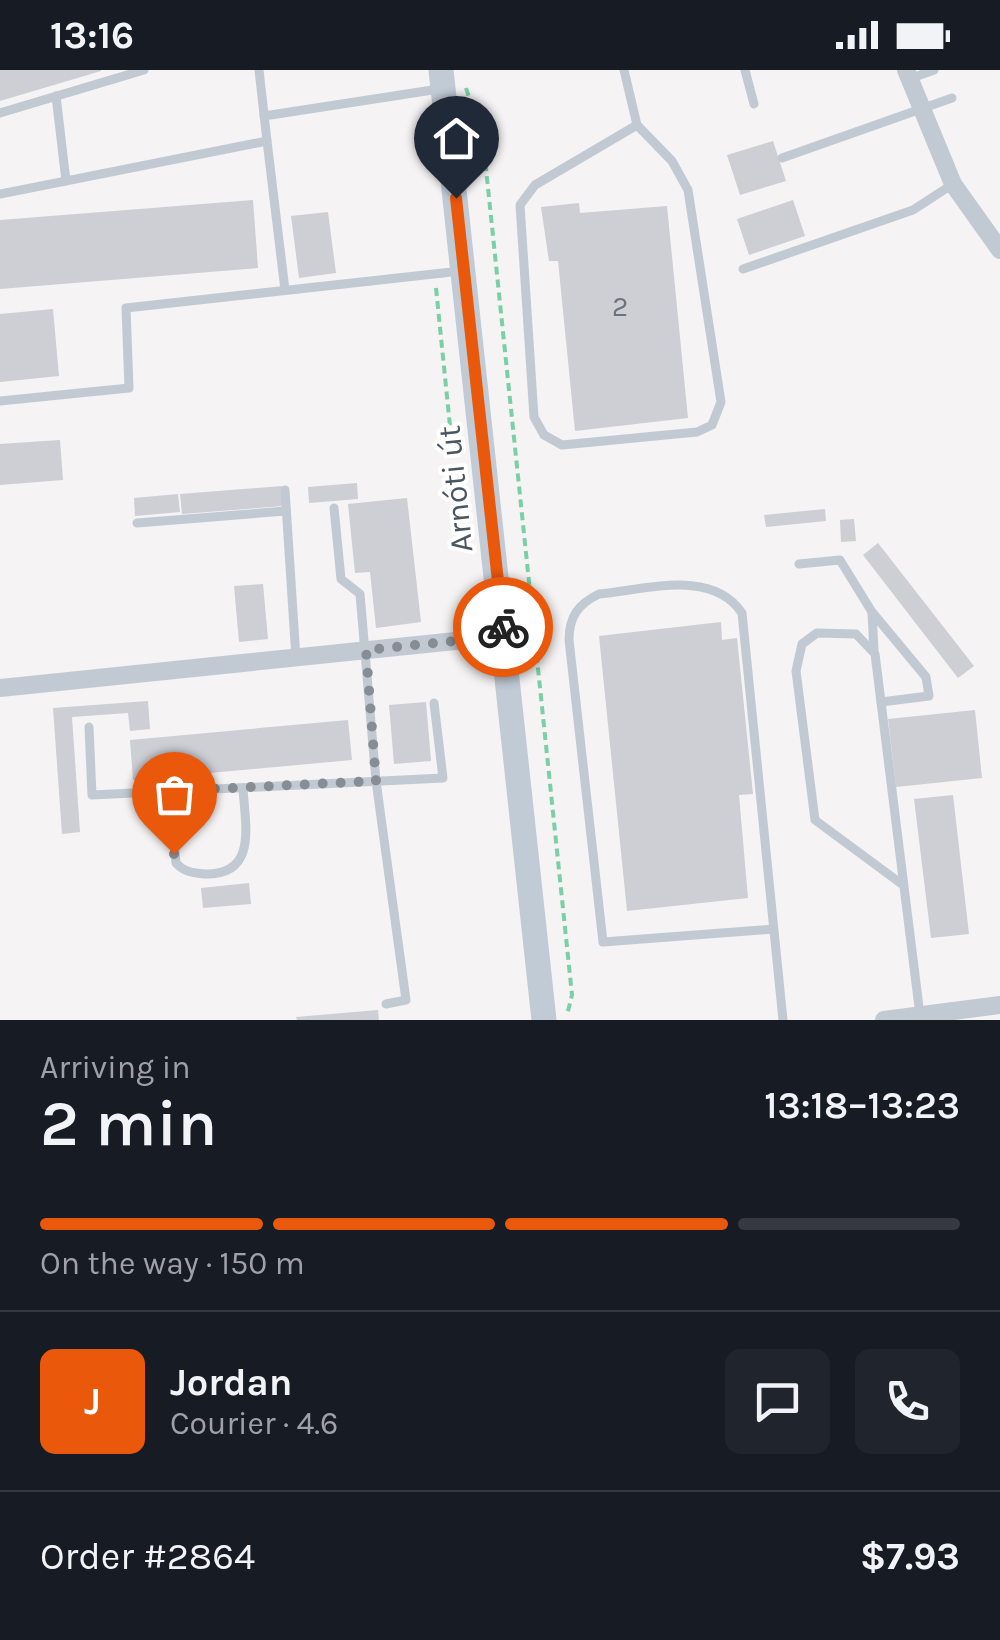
<!DOCTYPE html>
<html lang="en">
<head>
<meta charset="utf-8">
<style>
	body { margin:0; font-family:Karla,sans-serif; background:#20242c; color:#f1f3f6; height:100vh; display:flex; flex-direction:column; font-size:38px; white-space:nowrap }
	* { box-sizing:border-box; margin:0 }
	p { font-size:32px; color:#9ea1a6 }
	.icon { flex:none; width:55px; height:55px; fill:none; stroke:currentColor; stroke-width:2; stroke-linecap:round; stroke-linejoin:round }
	.map { position:relative; height:950px; overflow:hidden }
	.details { display:flex; flex-direction:column; background:#171b24; flex:1 }
	.details>* { flex:none }
	.pin { position:absolute; display:grid; place-items:center; width:85px; height:85px; color:#fff; margin:-102px -42px; border-radius:50% 50% 50% 0; rotate:-45deg; box-shadow:0 0 10px #0007 }
	.pin .icon { rotate:45deg }
	.courier { position:absolute; display:grid; place-items:center; width:100px; height:100px; margin:-50px; border:8px solid #ea580c; border-radius:50%; background:#fff; color:#222; box-shadow:0 2px 12px #0007 }
	.headline em { font-style:normal; font-weight:600 }
	.headline div { display:flex; flex-direction:column-reverse }
	.headline { display:flex; align-items:center; justify-content:space-between; height:170px; padding:0 40px }
	h1 { font-size:65px; font-weight:600; line-height:75px }
	.bar { display:grid; grid-template-columns:repeat(4,1fr); gap:15px 10px; align-content:center; height:120px; padding:0 40px }
	.bar i { height:12px; border-radius:8px; background:#363941 }
	.bar .active { background:#ea580c }
	.bar p { grid-column:span 4 }
	.line { display:flex; align-items:center; gap:25px; padding:0 40px; border-top:2px solid #363941 }
	.line div { flex:1 }
	.round { display:grid; place-items:center; flex:none; width:105px; height:105px; border-radius:15px; background:#20242c }
	.status { display:flex; justify-content:space-between; align-items:center; height:70px; padding:0 50px; background:#171b24; direction:ltr }
	.status svg { height:28px; fill:currentColor }
	.map>svg:first-child { display:block }
	.building { fill:#cdcfd5 }
	.lines { fill:none; stroke-linecap:round; stroke-linejoin:round }
	.path { stroke:#7ad0a6; stroke-width:4; stroke-dasharray:8 5; stroke-linecap:butt }
	.service { stroke:#c1cad2; stroke-width:9 }
	.minor { stroke:#c1cad2; stroke-width:18 }
	.secondary { stroke:#c1cbd6; stroke-width:25 }
	.done { stroke:#868d94; stroke-width:10; stroke-dasharray:0 18 }
	.route { stroke:#ea580c; stroke-width:12 }
	.labels { text-anchor:middle; stroke-width:8; stroke-linejoin:round; paint-order:stroke }
	.number-label { font-size:28px; fill:#6b747e }
	.street-label { font-size:32px; fill:#4a5661; stroke:#fff }
</style>
</head>
<body>
<div class="status"><b>13:16</b><svg viewBox="0 0 49 12"><path d="M0 12V9h3v3zM5 12V6h3v6zM10 12V3h3v9zM15 12V0h3v12zM26 1h20v11H26zM47 4h2v5h-2z"/></svg></div>
<div class="map">
<svg width="1000" height="950" viewBox="0 0 1000 950">
	<rect width="100%" height="100%" fill="#f5f3f3"/>
	<g class="building">
		<path d="M0 0H101V1L0 31Z"/>
		<path d="M773 71 786 111 740 125 727 85Z"/>
		<path d="M253 130 258 198 0 219V150Z"/>
		<path d="M793 130 805 166 749 185 737 149Z"/>
		<path d="M579 133 580 143 667 136 688 348 575 361 558 191H549L541 137Z"/>
		<path d="M328 142 336 203 299 208 291 146Z"/>
		<path d="M53 239 59 306 0 312V244Z"/>
		<path d="M60 370 63 410 0 415V374Z"/>
		<path d="M357 413 358 429 309 433 308 417Z"/>
		<path d="M282 416 283 436 182 444 180 424Z"/>
		<path d="M178 424 180 442 135 446 134 428Z"/>
		<path d="M407 428 421 552 376 558 370 502 355 503 348 434Z"/>
		<path d="M825 439 826 451 766 457 764 445Z"/>
		<path d="M854 449 856 471 841 472 840 450Z"/>
		<path d="M878 473 974 596 958 608 863 485Z"/>
		<path d="M263 514 268 569 239 572 234 516Z"/>
		<path d="M721 552 722 570 737 568 753 724 739 725 748 828 627 841 599 566Z"/>
		<path d="M148 631 150 659 130 661 128 643 72 647 80 762 62 764 53 638Z"/>
		<path d="M426 632 431 691 394 694 389 635Z"/>
		<path d="M975 640 982 708 896 717 888 649Z"/>
		<path d="M348 650 352 690 133 710 130 670Z"/>
		<path d="M953 725 969 864 931 868 914 729Z"/>
		<path d="M249 813 251 834 203 838 201 818Z"/>
		<path d="M378 940 379 950H297L296 947Z"/>
	</g>
	<g class="lines">
		<g class="path">
			<path d="M466 18 483 70 572 925 567 945"/>
			<path d="M436 218 451 366 459 381"/>
		</g>
		<g class="service">
			<path d="M259 0 267 71"/>
			<path d="M624 0 637 55 672 91 688 120 721 332 712 355 697 362 562 375 544 365 534 347 520 135 535 115 637 55"/>
			<path d="M745 0 754 34"/>
			<path d="M909 9 934 0"/>
			<path d="M56 26 66 111"/>
			<path d="M0 43 144 0"/>
			<path d="M264 46 439 19"/>
			<path d="M782 88 952 28"/>
			<path d="M0 124 267 71 285 220"/>
			<path d="M743 199 913 140 953 114"/>
			<path d="M0 331 129 318 126 238 461 201"/>
			<path d="M285 420 296 588"/>
			<path d="M334 438 341 509 360 524 376 711 406 930 386 934"/>
			<path d="M137 453 286 441"/>
			<path d="M799 494 840 490 872 542 874 581"/>
			<path d="M872 542 926 607 929 626 881 632"/>
			<path d="M89 657 92 725 443 708 434 633"/>
			<path d="M170 721 176 793C184 802 193 803 205 804 258 805 245 755 243 718"/>
			<path d="M903 815 815 750 796 601 802 574 817 563 856 564 875 584 920 945"/>
			<path d="M774 859 603 872 569 570C569 547 578 534 599 524 645 520 712 498 742 543L783 950"/>
		</g>
		<g class="minor">
			<path d="M906 0 953 114 1000 180"/>
			<path d="M0 618 504 566"/>
			<path d="M884 950 1000 935"/>
		</g>
		<path class="secondary" d="M441 0 544 950"/>
	</g>
	<g class="lines">
		<path class="done" d="M174 784 170 721 376 711 366 580 504 566 503 557"/>
		<path class="route" d="M456 128 503 557"/>
	</g>
	<g class="labels">
		<g class="number-label">
			<text x="620" y="246">2</text>
		</g>
		<g class="street-label">
			<text transform="translate(455 419) rotate(-96)" y="11">Arnóti út</text>
		</g>
	</g>
</svg>
<div class="pin" style="left:174px;top:784px;background:#ea580c"><svg class="icon" aria-label="bag" viewBox="0 0 24 24"><path d="M5 8h14l-1 12H6zM9 8a3 3 0 0 1 6 0"/></svg></div>
<div class="pin" style="left:456px;top:128px;background:#1f2937"><svg class="icon" aria-label="home" viewBox="0 0 24 24"><path d="M3 11l9-7 9 7M6 9v11h12V9"/></svg></div>
<div class="courier" style="left:503px;top:557px"><svg class="icon" aria-label="bike" viewBox="0 0 24 24"><circle cx="6" cy="16" r="4"/><circle cx="18" cy="16" r="4"/><path d="M6 16l4-8h5l3 8M10 8l3 8H6M13 5h3"/></svg></div>
</div>
<section class="details">
<div class="headline"><div><h1>2 min</h1><p>Arriving in</p></div><em>13:18–13:23</em></div>
<div class="bar"><i class="active"></i><i class="active"></i><i class="active"></i><i></i><p>On the way · 150 m</p></div>
<div class="line" style="height:180px"><b class="round" style="background:#ea580c;color:#fff">J</b><div><b>Jordan</b><p>Courier · 4.6</p></div><a class="round"><svg class="icon" aria-label="chat" viewBox="0 0 24 24"><path d="M4 5h16v11H9l-5 4z"/></svg></a><a class="round"><svg class="icon" aria-label="phone" viewBox="0 0 24 24"><path d="M5 4h4l2 5-3 2q2 4 5 5l2-3 5 2v4C11 20 4 13 5 4z"/></svg></a></div>
<div class="line" style="height:130px"><div>Order #2864</div><b>$7.93</b></div>
</section>
</body>
</html>
